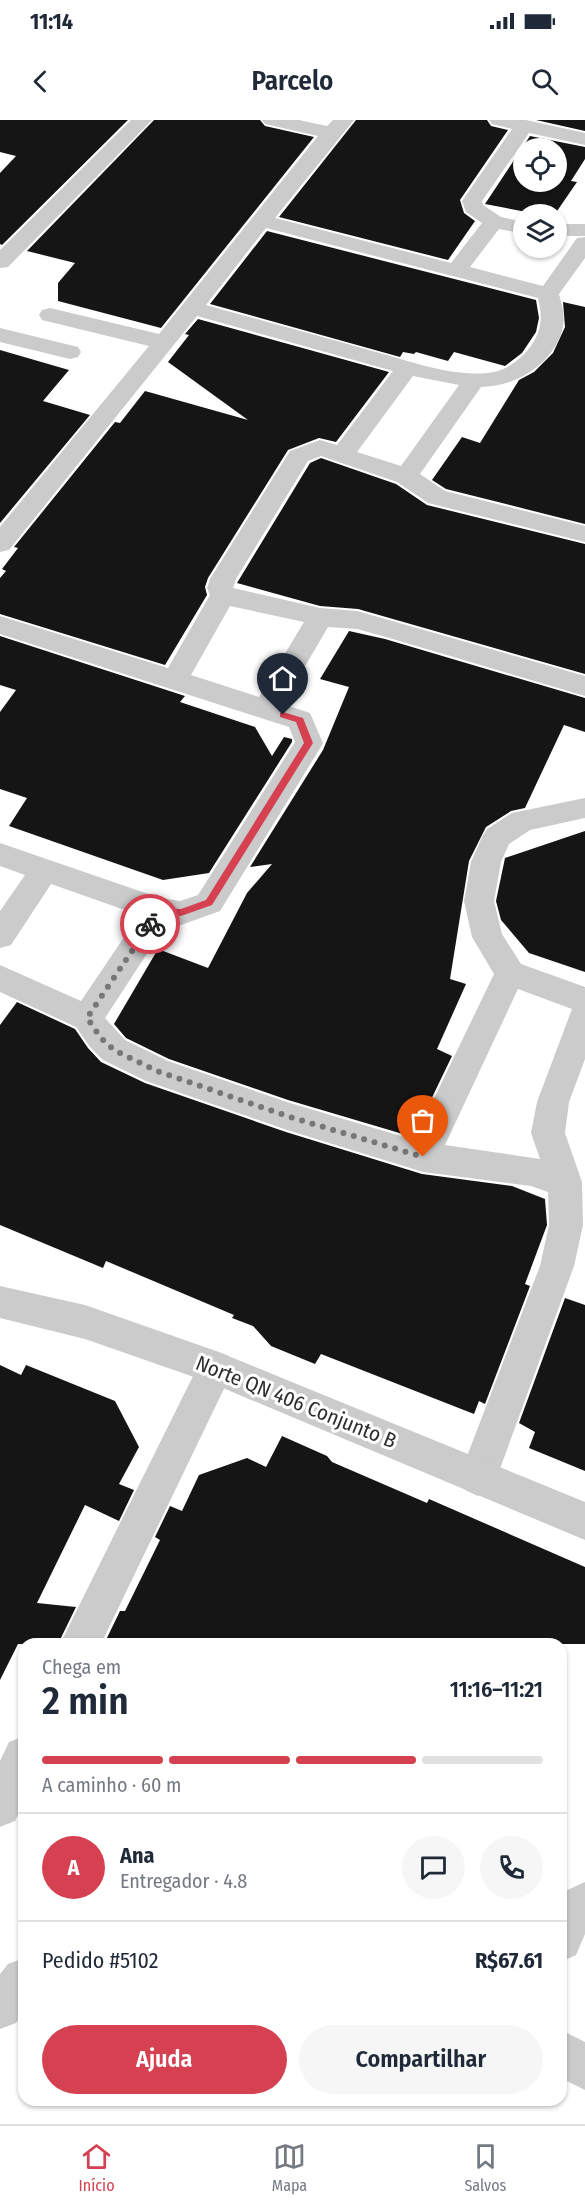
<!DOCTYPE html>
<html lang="pt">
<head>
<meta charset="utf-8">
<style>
	body { margin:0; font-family:"Fira Sans Condensed",sans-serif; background:#f6f6f7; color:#1f2937; height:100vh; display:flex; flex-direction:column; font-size:22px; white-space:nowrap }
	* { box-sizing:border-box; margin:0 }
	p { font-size:20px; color:#747a83 }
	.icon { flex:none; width:33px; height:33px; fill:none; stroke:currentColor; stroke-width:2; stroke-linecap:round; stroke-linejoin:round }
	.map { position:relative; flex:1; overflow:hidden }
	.panel { position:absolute; left:18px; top:1518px; width:549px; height:468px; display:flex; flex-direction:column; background:#fff; border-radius:18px; box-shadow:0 2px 4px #0004 }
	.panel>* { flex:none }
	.fabs { position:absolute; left:513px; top:18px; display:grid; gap:12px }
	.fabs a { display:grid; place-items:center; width:54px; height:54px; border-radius:50%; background:#fff; box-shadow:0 2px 4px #0004; font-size:30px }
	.pin { position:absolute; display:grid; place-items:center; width:51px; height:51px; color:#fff; margin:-62px -26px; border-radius:50% 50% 50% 0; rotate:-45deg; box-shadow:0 0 6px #0007 }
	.pin .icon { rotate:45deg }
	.courier { position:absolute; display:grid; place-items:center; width:60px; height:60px; margin:-30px; border:4px solid #d54151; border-radius:50%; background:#fff; color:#222; box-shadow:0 2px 8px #0007 }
	.head em { font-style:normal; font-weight:600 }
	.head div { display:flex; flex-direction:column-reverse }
	.head { display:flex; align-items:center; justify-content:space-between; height:102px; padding:0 24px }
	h1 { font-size:39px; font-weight:600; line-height:45px }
	.bar { display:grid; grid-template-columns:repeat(4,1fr); gap:9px 6px; align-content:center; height:72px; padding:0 24px }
	.bar i { height:8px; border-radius:4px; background:#e0e1e3 }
	.bar .selected { background:#d54151 }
	.bar p { grid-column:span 4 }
	.line { display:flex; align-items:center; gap:15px; padding:0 24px; border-top:2px solid #e0e1e3 }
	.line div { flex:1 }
	.round { display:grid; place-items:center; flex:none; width:63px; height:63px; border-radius:32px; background:#f6f6f7 }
	.cta { display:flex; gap:12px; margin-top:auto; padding:12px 24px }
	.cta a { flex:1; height:69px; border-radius:36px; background:#d54151; color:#fff; font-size:24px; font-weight:600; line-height:69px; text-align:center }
	.cta a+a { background:#f6f6f7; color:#1f2937 }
	.status { display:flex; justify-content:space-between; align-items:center; height:42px; padding:0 30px; background:#fff; direction:ltr }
	.status svg { height:16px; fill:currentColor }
	header { display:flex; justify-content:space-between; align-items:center; height:78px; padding:0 24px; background:#fff; font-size:27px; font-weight:600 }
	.menu { display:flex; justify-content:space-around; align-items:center; height:84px; border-top:2px solid #e0e1e3; background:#fff; font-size:16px; color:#747a83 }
	.menu a { display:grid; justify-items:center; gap:3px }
	.menu .selected { color:#d54151 }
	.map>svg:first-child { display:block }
	.building { fill:#151515; fill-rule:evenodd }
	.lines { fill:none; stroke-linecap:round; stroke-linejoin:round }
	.minor { fill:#cbcbcb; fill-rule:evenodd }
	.tertiary { fill:#cbcbcb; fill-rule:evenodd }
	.route { fill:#d54151 }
	.done { stroke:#777; stroke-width:6; stroke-dasharray:0 10.8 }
	.labels { text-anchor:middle; stroke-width:6; stroke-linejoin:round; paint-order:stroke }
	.street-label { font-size:21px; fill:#2e2e2e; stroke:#fff }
</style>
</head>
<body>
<div class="status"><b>11:14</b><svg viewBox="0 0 49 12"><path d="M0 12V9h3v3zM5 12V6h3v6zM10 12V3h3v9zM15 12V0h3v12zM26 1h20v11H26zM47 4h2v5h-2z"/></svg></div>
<header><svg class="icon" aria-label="back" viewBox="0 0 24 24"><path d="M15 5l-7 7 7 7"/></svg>Parcelo<svg class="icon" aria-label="search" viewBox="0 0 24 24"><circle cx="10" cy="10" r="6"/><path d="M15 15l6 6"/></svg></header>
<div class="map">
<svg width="585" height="2004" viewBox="0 0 585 2004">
	<rect width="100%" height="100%" fill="#fff"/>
	<g class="building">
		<path d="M0 0H128L2 125 0 124V53L16 36 0 32Z"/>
		<path d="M154 0H260L265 6 314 17 161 208 58 181V163L75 143 27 131Z"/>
		<path d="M356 0H487L491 6 508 10 460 80 464 93 475 101 448 140 279 97Z"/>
		<path d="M536 0H585V11Z"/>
		<path d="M530 16 585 27V39L571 61 577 62 555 94H537L485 84ZM524 28H556V62H524Z"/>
		<path d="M267 111 536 180 539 198 536 212 522 233 505 246 454 232 448 241 416 232 414 234 403 232 400 237 210 184Z"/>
		<path d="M563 182 585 187V404L446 369 432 360 462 317 480 323 519 260 534 252 553 233 565 207Z"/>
		<path d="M198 199 389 252 336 322 319 318 288 330 208 458 205 467 207 475 165 545 0 494V458L6 451 2 449 18 428 14 427 115 302 120 303 145 271 248 300 168 242 189 215 185 214Z"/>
		<path d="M0 230 69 250 43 281 90 295 0 403Z"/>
		<path d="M321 338 396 364 427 385 585 424V554L358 489 320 486 237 463 310 343Z"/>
		<path d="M349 511 385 519 585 578V612L564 605 525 688 511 691 486 707 469 741 450 859 466 864 437 929 452 936 413 1017 288 980 169 939 126 918 114 904 158 829 208 848 247 773 272 744 250 747 323 630 349 567 320 559Z"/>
		<path d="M0 516 185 576 180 582 255 607 272 636 284 617 292 619V622L209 753 163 760 9 706 27 678 0 669V592L16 570 0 565Z"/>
		<path d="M585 711V852L529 833 501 800 496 781 505 738Z"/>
		<path d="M17 882 75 909 88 928 101 942 145 963 286 1012 422 1054 512 1066 545 1079 547 1105 525 1164 530 1166 485 1284 479 1281 474 1294 321 1234 315 1244 271 1226 253 1206 232 1198 234 1195 106 1141 103 1148 0 1105V905Z"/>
		<path d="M565 1178 585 1185V1351L529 1328 535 1312 519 1303Z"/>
		<path d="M0 1245 21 1255 26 1245 115 1281 139 1327 119 1364 134 1370 119 1401 85 1385 37 1483 76 1487 58 1524H18L0 1560Z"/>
		<path d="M282 1316 327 1336 332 1342 427 1383 429 1379 585 1447V1524H104L120 1491H125L160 1420 155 1417 170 1386 182 1391 199 1355 247 1338 266 1347Z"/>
	</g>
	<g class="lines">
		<g class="minor">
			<path d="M131 0H152L8 147 0 148V130Z"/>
			<path d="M262 0H299L327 6 333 0H354L275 98 451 143 482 103 466 92 462 81 512 9 492 4 489 0H526L585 13V25L529 13 482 81 483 85 501 97 524 102V114L499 109 470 147 543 166 577 118 585 117V138L559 174C562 185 565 196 563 207 555 243 516 267 481 267L420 354 445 371 585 406V422L428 383 397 362 321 336 308 341 236 459 233 468 320 488 357 491 585 556V576L386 517 357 509 328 507 283 584 310 593 323 623 319 630 220 791 181 805 167 803 105 898 125 920 168 941 287 982 414 1020 494 854 472 817 464 781 471 742 482 717 487 709 512 693 585 678V698L530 710 509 724 501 742 494 781 502 814 521 844 585 867V939L569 982 565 1013 582 1062 583 1105 574 1146 497 1357 491 1370 478 1376 465 1370 459 1357 540 1146 549 1105 548 1072 531 1066 423 1052 287 1010 146 961 103 940 90 927 76 907 0 872V845L81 881 139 795 51 764 11 825 0 828V791L25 755 0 746V723L160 778 180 781 198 775 295 622 289 607 0 514V496L168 548 210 475 207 468 210 459 290 331 320 320 337 325 393 251 197 196 9 430 0 432V407L149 226 42 200 39 195 42 190 50 188 159 214 318 16 265 4ZM266 108 538 178C540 187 542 196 540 205 537 226 514 248 494 252 454 259 408 240 369 230 315 215 260 200 206 185ZM413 256 459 265 401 346 357 332ZM230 486 304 502 259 577 191 555ZM518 869 572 889 537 982 531 1013 540 1039 445 1025Z"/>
			<rect x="556" y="104" width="29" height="12"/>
			<path d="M0 208 78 227 81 232 78 237 70 239 0 222Z"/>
			<path d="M216 1231 229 1236 234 1248 101 1524H60L203 1236Z"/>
			<path d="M24 1616V1682L15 1701 0 1707V1641L9 1622Z"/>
			<path d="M585 1762V1814L576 1835 561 1842V1773Z"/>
			<path d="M24 1838V1893L16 1903 0 1909V1854L8 1844Z"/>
			<path d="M561 1910 585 1922V1970L561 1958Z"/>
		</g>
		<path class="tertiary" d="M0 1166 85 1185 216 1231 585 1382V1420L211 1263 85 1219 0 1198Z"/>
	</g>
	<path class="route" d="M283 592 303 598 313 623 212 785 181 796 161 794 153 806H147L145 804 155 788 181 789 206 780 304 623 296 602 280 597V593Z"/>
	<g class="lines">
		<path class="done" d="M150 804 87 898 101 918 114 930 157 951 287 996 423 1037"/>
	</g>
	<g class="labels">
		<g class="street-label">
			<text transform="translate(296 1282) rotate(22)" y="7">Norte QN 406 Conjunto B</text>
		</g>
	</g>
</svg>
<div class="fabs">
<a><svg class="icon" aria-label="locate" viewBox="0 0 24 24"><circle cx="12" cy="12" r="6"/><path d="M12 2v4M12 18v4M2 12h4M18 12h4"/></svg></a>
<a><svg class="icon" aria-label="layers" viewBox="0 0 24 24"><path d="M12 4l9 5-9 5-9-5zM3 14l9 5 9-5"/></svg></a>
</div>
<div class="pin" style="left:423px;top:1037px;background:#ea580c"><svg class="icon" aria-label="bag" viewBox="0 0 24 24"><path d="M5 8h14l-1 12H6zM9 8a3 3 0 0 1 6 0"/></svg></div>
<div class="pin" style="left:283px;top:595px;background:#1f2937"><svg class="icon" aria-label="home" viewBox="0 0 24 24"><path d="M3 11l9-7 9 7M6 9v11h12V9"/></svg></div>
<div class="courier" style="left:150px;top:804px"><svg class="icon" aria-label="bike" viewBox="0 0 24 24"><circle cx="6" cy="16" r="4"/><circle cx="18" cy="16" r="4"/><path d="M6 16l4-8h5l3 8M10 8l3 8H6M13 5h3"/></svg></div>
<section class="panel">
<div class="head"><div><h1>2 min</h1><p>Chega em</p></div><em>11:16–11:21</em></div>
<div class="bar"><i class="selected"></i><i class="selected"></i><i class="selected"></i><i></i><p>A caminho · 60 m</p></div>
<div class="line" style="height:108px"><b class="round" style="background:#d54151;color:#fff">A</b><div><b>Ana</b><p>Entregador · 4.8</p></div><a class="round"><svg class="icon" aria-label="chat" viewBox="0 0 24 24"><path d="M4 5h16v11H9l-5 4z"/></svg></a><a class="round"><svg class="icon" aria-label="phone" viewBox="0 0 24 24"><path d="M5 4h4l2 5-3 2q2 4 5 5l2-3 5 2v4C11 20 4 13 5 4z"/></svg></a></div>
<div class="line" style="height:78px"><div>Pedido #5102</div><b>R$67.61</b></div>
<div class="cta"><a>Ajuda</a><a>Compartilhar</a></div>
</section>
</div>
<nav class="menu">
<a class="selected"><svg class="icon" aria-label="home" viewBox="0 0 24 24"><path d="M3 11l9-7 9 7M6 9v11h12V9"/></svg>Início</a>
<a><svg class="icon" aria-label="map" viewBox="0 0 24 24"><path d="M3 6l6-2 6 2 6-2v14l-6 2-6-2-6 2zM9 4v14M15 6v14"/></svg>Mapa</a>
<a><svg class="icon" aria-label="saved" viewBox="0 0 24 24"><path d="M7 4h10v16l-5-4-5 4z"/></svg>Salvos</a>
</nav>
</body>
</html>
